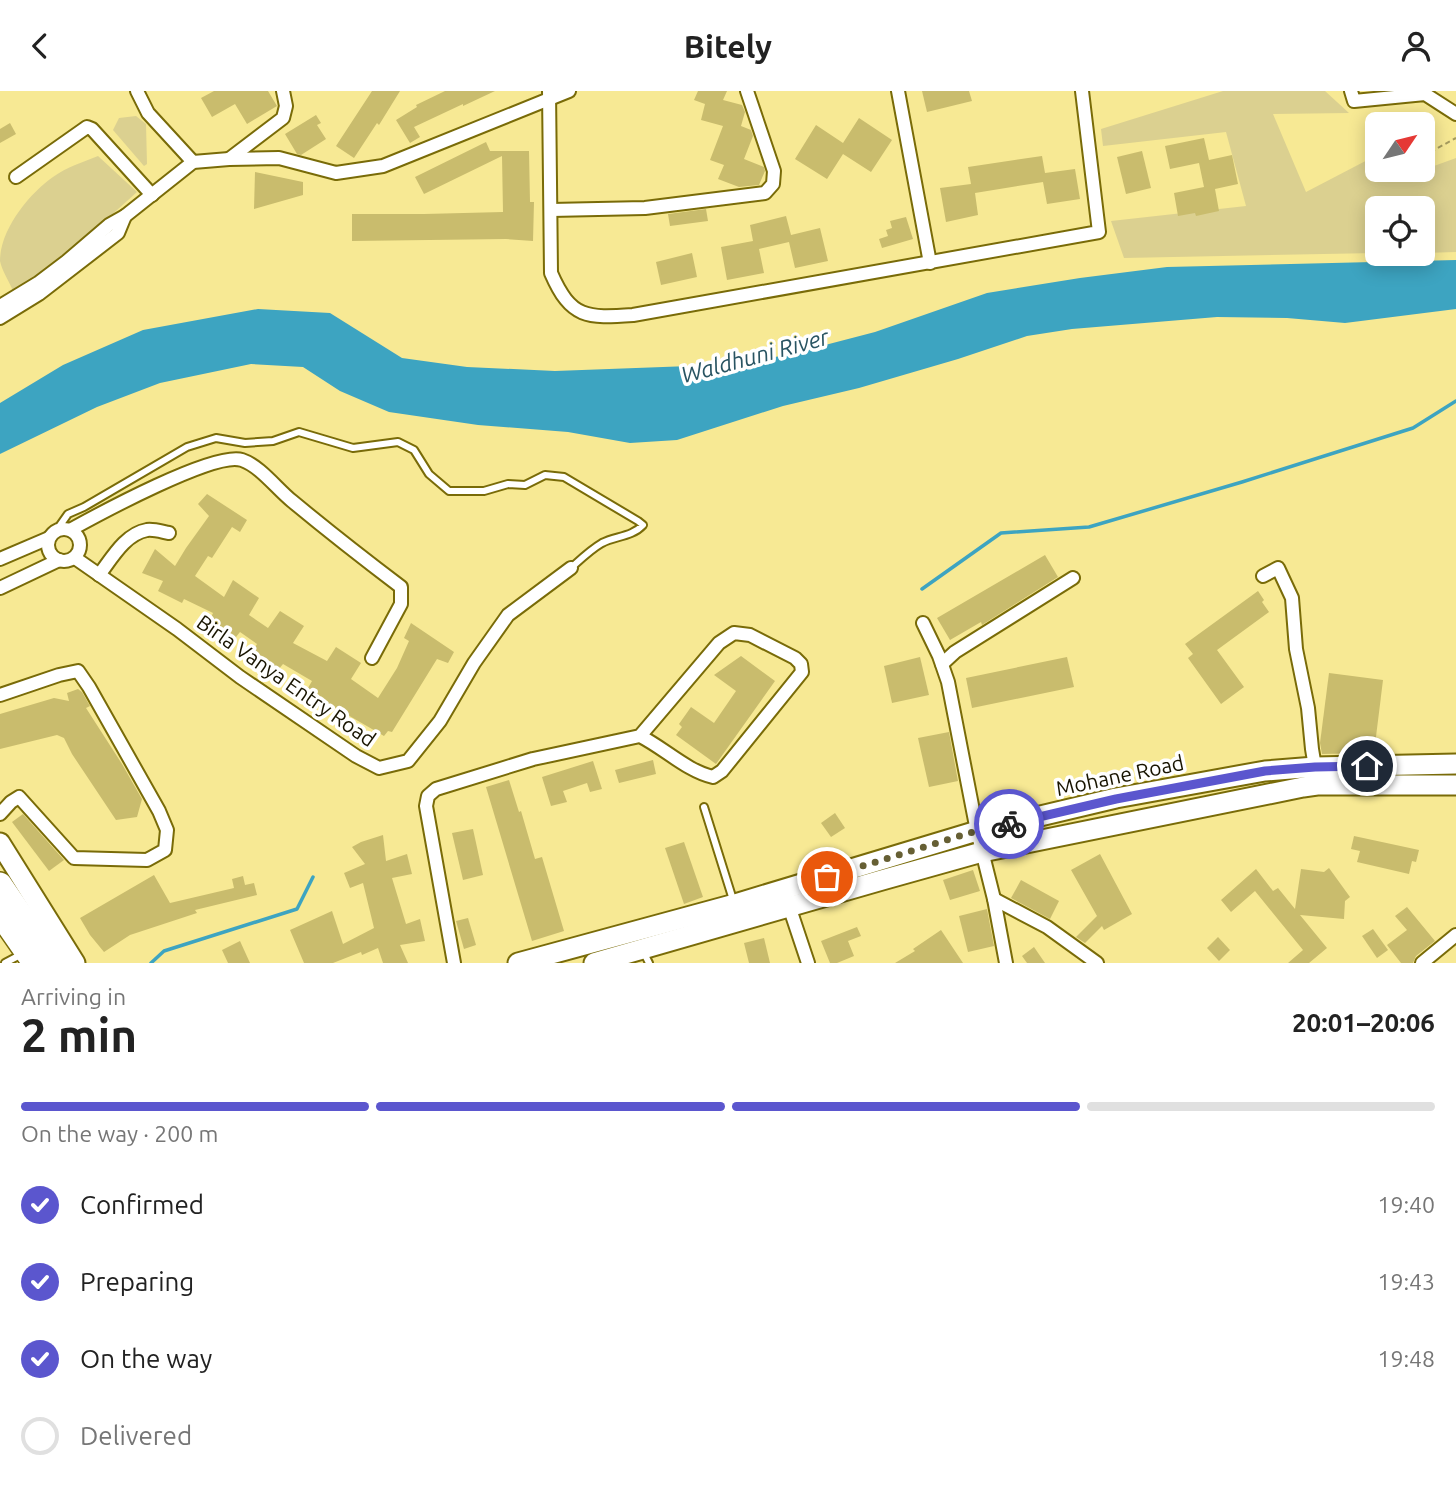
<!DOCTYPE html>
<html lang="en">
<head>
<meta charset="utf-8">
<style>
	body { margin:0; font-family:Ubuntu,sans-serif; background:#f2f2f2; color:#222; height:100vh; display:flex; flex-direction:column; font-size:26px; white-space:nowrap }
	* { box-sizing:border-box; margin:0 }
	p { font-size:23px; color:#767676 }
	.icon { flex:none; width:38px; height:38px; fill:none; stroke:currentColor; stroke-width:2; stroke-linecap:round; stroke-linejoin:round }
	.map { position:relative; height:872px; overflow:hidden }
	.sheet { display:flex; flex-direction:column; background:#fff; flex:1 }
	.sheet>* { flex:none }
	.needle { width:46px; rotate:55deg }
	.buttons { position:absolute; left:1365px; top:21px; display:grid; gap:14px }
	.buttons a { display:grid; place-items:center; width:70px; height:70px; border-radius:10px; background:#fff; box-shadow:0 4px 18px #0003; font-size:35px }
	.pin { position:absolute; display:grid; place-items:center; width:60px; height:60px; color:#fff; margin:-30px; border:4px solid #fff; border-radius:50%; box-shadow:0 2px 7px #0007 }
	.courier { position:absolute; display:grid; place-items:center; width:70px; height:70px; margin:-35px; border:5px solid #5b56ce; border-radius:50%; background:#fff; color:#222; box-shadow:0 2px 9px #0007 }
	.headline em { font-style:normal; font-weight:700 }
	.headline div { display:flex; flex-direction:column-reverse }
	.headline { display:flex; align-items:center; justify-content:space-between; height:119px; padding:0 21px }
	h1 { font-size:46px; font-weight:700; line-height:52px }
	.bar { display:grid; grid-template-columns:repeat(4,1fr); gap:10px 7px; align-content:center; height:84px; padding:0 21px }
	.bar i { height:9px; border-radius:5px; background:#e0e0e0 }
	.bar .selected { background:#5b56ce }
	.bar p { grid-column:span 4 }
	ol { padding:0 21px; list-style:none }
	li { display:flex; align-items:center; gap:21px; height:77px }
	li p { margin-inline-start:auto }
	li .icon { padding:7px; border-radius:50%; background:#5b56ce; color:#fff; stroke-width:4 }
	li:last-child { color:#767676 }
	li i { width:38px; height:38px; border:4px solid #e0e0e0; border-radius:50% }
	header { display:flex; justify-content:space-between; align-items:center; height:91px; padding:0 21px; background:#fff; font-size:32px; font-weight:700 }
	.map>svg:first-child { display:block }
	.green { fill:#dbd090 }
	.water { fill:#3da4c1 }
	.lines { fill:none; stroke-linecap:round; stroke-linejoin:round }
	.stream { stroke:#3da4c1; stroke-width:3.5 }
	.building { fill:#c9bc6d }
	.lane-casing { stroke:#796b08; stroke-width:10 }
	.street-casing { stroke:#796b08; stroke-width:16 }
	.primary-casing { stroke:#796b08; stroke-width:23 }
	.highway-casing { stroke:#796b08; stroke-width:26 }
	.path { stroke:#a59b5e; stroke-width:2; stroke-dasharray:5 3.5; stroke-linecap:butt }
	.lane { stroke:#fff; stroke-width:6 }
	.street { stroke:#fff; stroke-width:12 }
	.primary { stroke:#fff; stroke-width:19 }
	.highway { stroke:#fff; stroke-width:23 }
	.done { stroke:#665f34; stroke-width:7; stroke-dasharray:0 12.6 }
	.route { stroke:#5b56ce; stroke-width:9 }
	.labels { text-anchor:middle; stroke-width:7; stroke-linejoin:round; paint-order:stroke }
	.street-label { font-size:21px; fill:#181400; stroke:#fff }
	.water-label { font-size:23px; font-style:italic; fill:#295462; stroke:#fff }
</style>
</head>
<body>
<header><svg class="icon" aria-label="back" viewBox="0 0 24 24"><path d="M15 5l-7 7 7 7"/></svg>Bitely<svg class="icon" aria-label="person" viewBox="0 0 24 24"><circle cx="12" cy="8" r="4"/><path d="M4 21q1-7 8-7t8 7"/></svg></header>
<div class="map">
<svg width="1456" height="872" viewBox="0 0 1456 872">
	<rect width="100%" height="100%" fill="#f7e994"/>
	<g class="green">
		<path d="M1223 0H1325L1349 22 1273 23 1306 101 1377 64V79H1406L1412 83 1456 67V161L1423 162V117H1377V162L1124 167 1111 130 1246 115 1226 41 1103 55 1101 38Z"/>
		<path d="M136 25 146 33 147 73 144 75 113 39 119 27Z"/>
		<path d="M98 65 137 101 67 164 13 200C9 190 2 180 0 170 0 138 30 102 53 86 67 76 83 71 98 65Z"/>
	</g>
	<path class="water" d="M1456 169V218L1345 232 1287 227 1217 226 1072 238 1027 245 958 268 859 297 783 315 677 349 630 352 568 341 478 334 389 321 340 300 303 276 251 273 160 292 97 316 0 363V312L63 274 143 239 258 218 330 222 402 267 467 276 555 280 690 275 783 265 875 241 987 202 1080 187 1167 176Z"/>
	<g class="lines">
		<g class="stream">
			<path d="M922 498 1001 442 1089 436 1242 391 1413 337 1456 310"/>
			<path d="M151 872 164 860 297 818 313 786"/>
		</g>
	</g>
	<g class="building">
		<path d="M214 0H268L277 15 247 33 235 13 212 26 201 7Z"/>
		<path d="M372 0H400L379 34 377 32 354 67 336 55Z"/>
		<path d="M445 0H495L463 15V13L414 36 420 46 410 52 396 29 417 16 416 14Z"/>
		<path d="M698 0H727L723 9 742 14 745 21 741 35 751 39 753 45 744 68 764 76 765 80 759 94 739 96 718 88 724 74 710 69 723 35 701 29 705 13 694 9Z"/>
		<path d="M922 0H969L972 10 927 21Z"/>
		<path d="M316 24 321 32 317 34 326 48 301 64 297 63 285 43Z"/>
		<path d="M859 27 892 49 871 81 843 63 827 88 795 68 816 34 843 52Z"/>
		<path d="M10 32 16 43 0 52V38Z"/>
		<path d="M1204 47 1209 69 1232 64 1238 93 1215 98 1219 120 1196 125 1195 122 1178 125 1174 102 1204 96 1199 72 1170 78 1165 55Z"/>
		<path d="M486 51 490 60H529L530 111H534L533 150 506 148 352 150V123H424L503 121 502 65 424 103 415 86Z"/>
		<path d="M1142 60 1151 97 1126 103 1117 66Z"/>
		<path d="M1042 65 1045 82 1075 78 1080 108 1047 113 1043 91 975 102 978 124 946 131 940 97 971 93 968 76Z"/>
		<path d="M255 81 303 91V104L254 118Z"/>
		<path d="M706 118 708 130 670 135 668 123Z"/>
		<path d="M786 125 791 144 820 137 828 170 795 177 789 151 759 158 764 182 727 189 721 156 753 150 750 134Z"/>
		<path d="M906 126 913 148 882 157 879 148 888 145 886 139 892 137 890 130Z"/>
		<path d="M692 162 697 186 661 194 656 171Z"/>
		<path d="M207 403 247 429 240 441 232 436 212 467 208 465 195 485 224 506 233 489 259 507 249 524 268 537 280 520 304 535 293 552 327 570 336 556 361 572 351 588 378 607 397 577 409 550 404 547 411 532 454 561 448 572 437 568 392 641 388 640 384 645 334 616 329 624 304 604 312 590 283 573 273 585 246 572 257 553 240 541 228 556 203 543 213 522 184 508 182 512 158 500 163 490 142 482 155 458 175 475 186 457 209 425 198 413Z"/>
		<path d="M1045 464 1058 486 982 534 981 531 950 549 937 527Z"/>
		<path d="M1258 500 1264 509 1262 511 1269 521 1217 559 1244 596 1221 613 1188 567 1193 563 1185 553Z"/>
		<path d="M741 565 775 590 716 673 676 644 682 636 679 633 691 616 714 632 736 600 714 584Z"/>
		<path d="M920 566 929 604 892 612 884 575Z"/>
		<path d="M1067 566 1074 596 972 617 966 587Z"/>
		<path d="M1329 582 1383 589 1374 662 1322 663 1320 652Z"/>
		<path d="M78 598 82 601 90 615 86 617 122 673 142 708 137 726 116 729 72 663 64 647 57 644 0 658V623L54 607 69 610 67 602Z"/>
		<path d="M949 641 958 690 929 696 918 647Z"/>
		<path d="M653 669 656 683 619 692 615 679Z"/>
		<path d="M593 670 602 698 590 701 587 692 563 700 567 711 551 715 542 686Z"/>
		<path d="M509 689 519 721 521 720 535 768 542 766 564 840 532 850 486 696Z"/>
		<path d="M835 722 845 737 831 746 821 732Z"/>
		<path d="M23 723 64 769 49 780 12 731Z"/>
		<path d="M473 738 483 784 463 789 452 742Z"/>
		<path d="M383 744 386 770 407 763 412 783 392 787 406 833 420 828 425 850 400 854 408 872H383L378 857 362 864 361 861 333 872H304L290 839 332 820 343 853 374 837 363 792 350 797 344 782 365 773 352 756 361 751Z"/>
		<path d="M1354 745 1419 759 1416 771 1412 770 1409 783 1357 771 1360 760 1351 758Z"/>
		<path d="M684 751 703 806 684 813 665 757Z"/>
		<path d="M1100 763 1132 823 1104 839 1102 835 1085 852 1076 846 1097 825 1071 779Z"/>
		<path d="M1329 777 1350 806 1345 810 1344 828 1300 824 1327 857 1309 872H1288L1303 859 1255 800 1231 821 1221 809 1256 778 1273 800 1278 797 1295 818 1301 778 1324 781Z"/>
		<path d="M973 779 980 800 950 809 943 789Z"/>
		<path d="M154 784 170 812 234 797 232 788 243 785 245 794 254 792 257 804 195 819 197 822 130 844 104 861 90 844 80 827Z"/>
		<path d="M1021 789 1059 810 1050 828 1011 807Z"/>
		<path d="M1407 816 1435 850 1416 865 1413 872H1401L1387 854 1407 839 1395 825Z"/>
		<path d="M987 818 994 855 968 861 959 825Z"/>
		<path d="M468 827 476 854 464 858 456 830Z"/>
		<path d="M857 836 861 845 848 850 854 865 837 872H830L821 850Z"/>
		<path d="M1373 838 1388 859 1377 867 1362 845Z"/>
		<path d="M941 839 963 872H895L915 860 913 858Z"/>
		<path d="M1218 846 1230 859 1219 870 1207 857Z"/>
		<path d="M764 847 770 872H749L744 852Z"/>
		<path d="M240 850 250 872H228L222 859Z"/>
		<path d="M1034 856 1045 872H1027L1022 865Z"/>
	</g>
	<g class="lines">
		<g class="lane-casing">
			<g id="lane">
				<path d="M56 440 68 423 84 416 187 356 216 347 245 352 273 350 299 341 353 357 398 351 414 359 429 383 449 400H484L508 393 525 394 545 384 564 386 638 430 643 434C632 446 615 445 602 452 590 459 581 468 571 477"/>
				<path d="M704 716 734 812"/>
				<path d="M643 860 649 872"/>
				<path d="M5 872 22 863"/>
			</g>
		</g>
		<g class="street-casing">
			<g id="street">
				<path d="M137 0 148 22 193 71"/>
				<path d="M549 0 551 182C571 228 587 227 633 224L1099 141 1082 0"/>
				<path d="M898 0 930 172"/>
				<path d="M1351 0 1354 10 1425 3 1456 23"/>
				<path d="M229 68 283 27 286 15 283 0"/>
				<path d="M16 86 87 36 92 38 152 104"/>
				<path d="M551 119 645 117 765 102 773 93 774 80 747 0"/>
				<path d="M0 215 38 192 67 170 109 134 125 125 193 71 229 68 279 67 336 82 383 75 569 0"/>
				<path d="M0 227 39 203 118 142 125 125"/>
				<circle cx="64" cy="454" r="16"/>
				<path d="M70 439C99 423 215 360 242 369 260 375 277 398 292 410 327 439 364 468 401 496V513L372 567"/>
				<path d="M75 467 177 538 240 586 356 665 379 677 408 670 440 630 474 572 508 524 571 477"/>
				<path d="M0 468 49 447"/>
				<path d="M99 484C112 467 125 443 147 439 154 438 163 441 169 442"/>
				<path d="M1263 485 1278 477 1292 507 1296 558 1308 617 1312 658 1316 682"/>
				<path d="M0 497 59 469"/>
				<path d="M923 532 939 565 948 591 977 740 994 808 1006 872"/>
				<path d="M942 573 955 561 1073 487"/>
				<path d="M0 604 59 584 78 580 89 596 159 720 167 739 165 759 147 769 74 767 19 706 11 711 0 723"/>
				<path d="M994 808 1047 836 1097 872"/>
				<path d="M787 809 808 872"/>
				<path d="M454 872 426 715 428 705 436 698 533 668 640 645C664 657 687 680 713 686L722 680 802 581 801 573 795 567 750 544 734 542 719 552 640 645"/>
				<path d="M1422 872 1456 844"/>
			</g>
		</g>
		<g class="primary-casing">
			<g id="primary">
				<path d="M0 752 75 872"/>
				<path d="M518 872 735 813 977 740 1116 707 1265 680 1315 676 1456 673"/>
				<path d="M594 872 882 789 982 761 1303 696 1317 694H1456"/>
			</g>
		</g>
		<g class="highway-casing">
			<g id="highway">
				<path d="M0 793 54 872"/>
				<path d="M0 823 34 872"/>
			</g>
		</g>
		<path class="path" d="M1423 65 1456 47"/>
		<use href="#lane" class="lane"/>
		<use href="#street" class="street"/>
		<use href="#primary" class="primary"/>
		<use href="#highway" class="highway"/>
	</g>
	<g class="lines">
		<path class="done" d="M827 786 976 740 1009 733"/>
		<path class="route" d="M1009 733 1116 708 1265 680 1315 676 1367 675"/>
	</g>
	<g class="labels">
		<g class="street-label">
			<text transform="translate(286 590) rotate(35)" y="7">Birla Vanya Entry Road</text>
			<text transform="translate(1120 685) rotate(-12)" y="7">Mohane Road</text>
		</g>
		<g class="water-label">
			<text transform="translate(755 265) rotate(-15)" y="8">Waldhuni River</text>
		</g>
	</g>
</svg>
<div class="buttons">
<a><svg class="needle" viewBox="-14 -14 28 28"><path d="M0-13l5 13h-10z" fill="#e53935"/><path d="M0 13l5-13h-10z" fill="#767676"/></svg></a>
<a><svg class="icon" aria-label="locate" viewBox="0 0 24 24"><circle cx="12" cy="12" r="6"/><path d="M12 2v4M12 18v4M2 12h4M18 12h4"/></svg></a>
</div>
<div class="pin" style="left:827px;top:786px;background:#ea580c"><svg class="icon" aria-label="bag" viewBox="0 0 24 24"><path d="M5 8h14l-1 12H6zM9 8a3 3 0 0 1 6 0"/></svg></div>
<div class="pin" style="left:1367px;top:675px;background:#1f2937"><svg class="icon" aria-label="home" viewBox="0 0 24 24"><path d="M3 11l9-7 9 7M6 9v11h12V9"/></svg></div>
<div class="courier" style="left:1009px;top:733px"><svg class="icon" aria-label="bike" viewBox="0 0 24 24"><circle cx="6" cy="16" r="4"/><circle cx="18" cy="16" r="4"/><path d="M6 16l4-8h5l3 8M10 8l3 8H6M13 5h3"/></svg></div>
</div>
<section class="sheet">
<div class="headline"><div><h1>2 min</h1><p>Arriving in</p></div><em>20:01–20:06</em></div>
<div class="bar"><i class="selected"></i><i class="selected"></i><i class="selected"></i><i></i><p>On the way · 200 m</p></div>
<ol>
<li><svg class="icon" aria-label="check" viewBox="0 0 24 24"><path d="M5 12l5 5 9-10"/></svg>Confirmed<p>19:40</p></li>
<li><svg class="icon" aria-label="check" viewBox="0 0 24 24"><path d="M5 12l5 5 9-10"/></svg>Preparing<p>19:43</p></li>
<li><svg class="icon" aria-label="check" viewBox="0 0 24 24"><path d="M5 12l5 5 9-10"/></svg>On the way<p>19:48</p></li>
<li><i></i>Delivered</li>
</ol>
</section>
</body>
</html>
